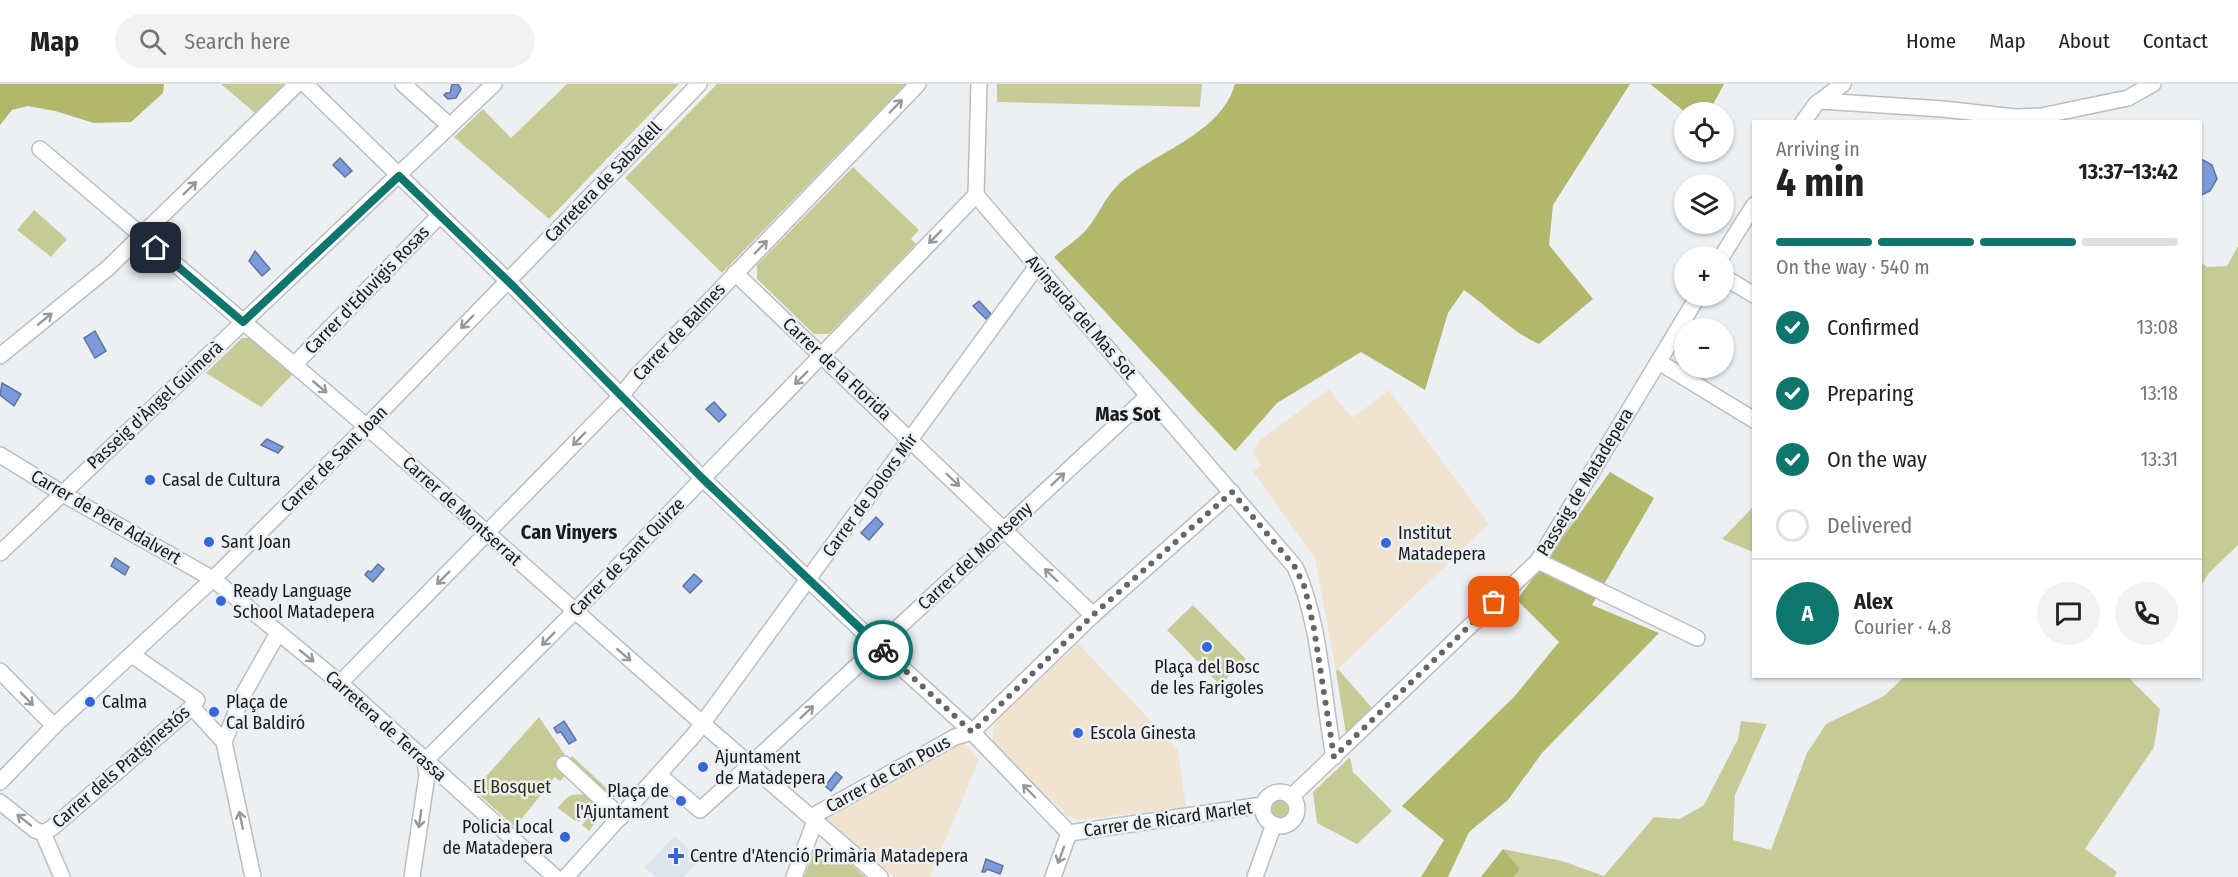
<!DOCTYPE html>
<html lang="en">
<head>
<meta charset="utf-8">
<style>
	body { margin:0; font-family:"Fira Sans Condensed",sans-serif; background:#f2f2f2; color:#222; height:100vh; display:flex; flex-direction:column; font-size:22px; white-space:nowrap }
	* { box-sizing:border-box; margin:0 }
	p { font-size:20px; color:#767676 }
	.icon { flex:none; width:33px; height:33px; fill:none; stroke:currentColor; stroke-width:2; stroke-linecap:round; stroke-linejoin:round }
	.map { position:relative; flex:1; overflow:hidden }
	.panel { position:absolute; left:1752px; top:36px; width:450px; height:558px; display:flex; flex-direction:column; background:#fff; border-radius:0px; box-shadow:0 2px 4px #0004 }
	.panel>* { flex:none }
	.tools { position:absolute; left:1674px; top:18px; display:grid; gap:12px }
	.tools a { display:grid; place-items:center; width:60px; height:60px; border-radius:50%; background:#fff; box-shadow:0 2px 4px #0004; font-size:30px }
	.pin { position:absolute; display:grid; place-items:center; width:51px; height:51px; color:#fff; margin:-26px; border-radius:12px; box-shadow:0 3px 9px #0006 }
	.courier { position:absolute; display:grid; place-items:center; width:60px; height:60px; margin:-30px; border:4px solid #0f766e; border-radius:50%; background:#fff; color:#222; box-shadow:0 2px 8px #0007 }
	.summary em { font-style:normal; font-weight:700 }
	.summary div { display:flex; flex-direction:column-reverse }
	.summary { display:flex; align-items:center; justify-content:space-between; height:102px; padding:0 24px }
	h1 { font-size:39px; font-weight:700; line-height:45px }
	.bar { display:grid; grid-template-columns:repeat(4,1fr); gap:9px 6px; align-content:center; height:72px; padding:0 24px }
	.bar i { height:8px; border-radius:4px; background:#e0e0e0 }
	.bar .on { background:#0f766e }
	.bar p { grid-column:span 4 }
	.line { display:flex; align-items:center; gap:15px; padding:0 24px; border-top:2px solid #e0e0e0 }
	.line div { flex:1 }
	.round { display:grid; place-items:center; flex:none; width:63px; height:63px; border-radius:32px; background:#f2f2f2 }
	ol { padding:0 24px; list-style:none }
	li { display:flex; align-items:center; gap:18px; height:66px }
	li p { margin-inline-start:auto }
	li .icon { padding:6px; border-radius:50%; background:#0f766e; color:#fff; stroke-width:4 }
	li:last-child { color:#767676 }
	li i { width:33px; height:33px; border:3px solid #e0e0e0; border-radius:50% }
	header { display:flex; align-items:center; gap:36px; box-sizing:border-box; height:84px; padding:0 30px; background:#fff; border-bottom:2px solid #e0e0e0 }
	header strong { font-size:28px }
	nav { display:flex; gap:33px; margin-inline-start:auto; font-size:21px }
	.search { width:420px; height:54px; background:#f2f2f2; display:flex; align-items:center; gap:15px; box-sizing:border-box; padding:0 21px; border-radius:33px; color:#767676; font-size:22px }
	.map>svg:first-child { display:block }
	.built { fill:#dce4ee }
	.education { fill:#f0e4d0 }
	.green { fill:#c6cb95 }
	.forest { fill:#b1b76b }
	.water { fill:#7d9bda; stroke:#5f75a1; stroke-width:1.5 }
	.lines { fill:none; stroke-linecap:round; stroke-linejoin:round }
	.minor-casing { stroke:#babdc1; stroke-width:18 }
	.minor { stroke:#fff; stroke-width:15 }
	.oneway { stroke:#989899 }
	.done { stroke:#646668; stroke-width:6; stroke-dasharray:0 10.8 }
	.route { stroke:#0f766e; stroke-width:8 }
	.poi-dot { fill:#3766d6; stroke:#edf0f3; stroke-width:2 }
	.labels { text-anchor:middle; stroke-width:5; stroke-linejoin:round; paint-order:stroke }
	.street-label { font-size:18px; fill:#1a1b1d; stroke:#edf0f3 }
	.poi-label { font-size:18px; fill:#1a1b1d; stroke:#edf0f3; text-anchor:start }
	.park-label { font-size:18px; fill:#2f3110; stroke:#edf0f3 }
	.neighbourhood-label { font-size:20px; font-weight:bold; fill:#1a1b1d; stroke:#edf0f3 }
</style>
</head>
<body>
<header>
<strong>Map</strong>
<div class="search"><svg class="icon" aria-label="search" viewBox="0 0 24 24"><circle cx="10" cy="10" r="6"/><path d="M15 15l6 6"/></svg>Search here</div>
<nav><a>Home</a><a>Map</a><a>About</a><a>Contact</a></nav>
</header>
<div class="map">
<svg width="2238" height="793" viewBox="0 0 2238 793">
	<rect width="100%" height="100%" fill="#edf0f3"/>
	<path class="built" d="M675 752 700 776 684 793H655L645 783Z"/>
	<g class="education">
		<path d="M1329 305 1352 334 1389 306 1489 440 1336 587 1315 474 1253 388 1261 381 1252 369 1259 357Z"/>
		<path d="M1078 559 1178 666 1186 723 1079 736 1068 732 992 660 994 639Z"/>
		<path d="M955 655 966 661 979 675 930 793H894L826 735 894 691Z"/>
	</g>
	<g class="green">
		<path d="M221 0H284V3L256 30Z"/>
		<path d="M567 0H679L549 135 454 53 483 25 511 54Z"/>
		<path d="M717 0H906L722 189 625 94Z"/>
		<path d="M997 0H1202L1200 23 997 18Z"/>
		<path d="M853 83 919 146 911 155 916 160 829 250H814L757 195V181Z"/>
		<path d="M34 126 67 155 51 173 17 146Z"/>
		<path d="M2238 162V461L2209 489 2201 501V178L2207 183 2227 182Z"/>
		<path d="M242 254H250L292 291 261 323 206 289Z"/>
		<path d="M1753 423V468L1722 455Z"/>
		<path d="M1193 521 1246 575 1220 601 1167 546Z"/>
		<path d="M1338 585 1372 624 1346 650 1336 587Z"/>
		<path d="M1904 593H2132L2130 595 2160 625 2154 663 2085 765 2117 788 2114 793H1514L1520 785 1503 765 1562 777 1604 792 1654 733 1680 735 1704 721 1738 655 1741 637 1767 640 1735 711 1733 756 1771 766 1807 669 1826 640 1884 612Z"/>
		<path d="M539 633 567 674 566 679 572 672 615 712 609 719 598 713 584 728 595 739 589 747 582 741 585 738 583 735 579 738 576 736 575 737 558 724C567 713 569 709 583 711L567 690 560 697 555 693 515 743 474 706Z"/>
		<path d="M1350 673 1353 688 1392 727 1357 760 1317 739 1313 708Z"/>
		<circle cx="1279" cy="724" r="11"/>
		<path d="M833 764 865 793H804L814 767Z"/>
	</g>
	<g class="forest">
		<path d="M0 0H164L163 9 131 38 94 39 55 27 28 22 12 26 0 41Z"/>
		<path d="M1235 0H1630L1553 121 1549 161 1593 215 1539 260C1513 249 1488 223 1464 206L1448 229 1425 306 1361 268 1277 319 1235 367 1054 173C1064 164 1077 156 1086 146 1098 133 1104 114 1118 101 1154 67 1220 52 1235 0Z"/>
		<path d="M1650 0H1724L1709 28H1685Z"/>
		<path d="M1610 388 1654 414 1592 521 1659 549 1542 669 1508 716 1469 748 1448 793H1421L1444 756 1402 722 1514 613 1559 558 1517 516Z"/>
		<path d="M1503 765 1520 785 1514 793H1481Z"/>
	</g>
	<g class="water">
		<path d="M452 0H458L461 5 456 14 448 15 444 11 446 9H450Z"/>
		<path d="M340 74 352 87 345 93 333 81Z"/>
		<path d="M2201 75 2212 81 2217 95 2210 107 2201 111Z"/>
		<path d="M255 167 270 185 262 192 249 177Z"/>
		<path d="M979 217 991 230 986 235 973 222Z"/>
		<path d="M95 247 106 267 95 274 84 254Z"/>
		<path d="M2 299 21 310 14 322 0 311Z"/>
		<path d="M714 318 726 331 719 338 706 325Z"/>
		<path d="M267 355 283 363 278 369 261 361Z"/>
		<path d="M876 433 883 440 869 456 861 449Z"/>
		<path d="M115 474 129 483 125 491 111 482Z"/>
		<path d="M378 480 384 485 373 498 365 491 368 487 371 488Z"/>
		<path d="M694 490 702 497 690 509 683 502Z"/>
		<path d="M564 637 576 656 569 660 561 648 557 649 554 644Z"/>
		<path d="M836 688 842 693 831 707 825 702Z"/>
		<path d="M986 775 1003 782 1000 790 987 785 985 788H982Z"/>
	</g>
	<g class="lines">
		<g class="minor-casing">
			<g id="minor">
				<path d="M305 0 513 202 702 394 878 562 972 648 1069 749"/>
				<path d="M403 0 450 42"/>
				<path d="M979 0 976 111 1295 483C1320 536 1323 614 1334 673"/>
				<path d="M1821 17 1943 25 2015 33 2041 32 2128 14 2153 0"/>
				<path d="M1803 38 1816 20 1843 0"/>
				<path d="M40 65 366 342 703 640 880 793"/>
				<path d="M1722 172 1754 121"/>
				<path d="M735 189 1093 531"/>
				<path d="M1724 193 1754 211"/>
				<path d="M0 272 108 184 297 0"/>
				<path d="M1659 278 1754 336"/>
				<path d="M294 281 440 131"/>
				<path d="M0 371 70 414 213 495 340 599 555 793"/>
				<path d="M0 469 494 0"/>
				<path d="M1538 477 1697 554"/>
				<path d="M0 587 54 642"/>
				<path d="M340 599 620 313 637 292 918 0"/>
				<path d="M192 623 224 658"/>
				<path d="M425 677 575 527 976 111"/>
				<path d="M564 680 621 733"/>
				<path d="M659 691 700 726 750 681 1148 312"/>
				<path d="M0 698 54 642 213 495 366 343 699 0"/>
				<circle cx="1280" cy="725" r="17"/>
				<path d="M1291 713 1538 477 1698 212"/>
				<path d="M0 718 35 746 43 749 62 793"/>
				<path d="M811 733 955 653 972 648 1093 531 1232 408"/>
				<path d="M43 749 52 744 192 623 197 616 132 571"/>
				<path d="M1069 749 1263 721"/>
				<path d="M253 793 224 658 243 611 278 549"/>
				<path d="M412 793 427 691 425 677"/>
				<path d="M566 793 694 651 1037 182"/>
				<path d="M794 793 815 737"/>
				<path d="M1053 793 1069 749"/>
				<path d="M1255 793 1274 740"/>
			</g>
		</g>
		<use href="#minor" class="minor"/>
	</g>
	<defs><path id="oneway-shaft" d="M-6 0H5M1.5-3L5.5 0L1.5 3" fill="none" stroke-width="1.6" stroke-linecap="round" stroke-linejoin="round" transform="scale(1.5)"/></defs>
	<g class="oneway">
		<use href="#oneway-shaft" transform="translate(896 22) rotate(-46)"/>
		<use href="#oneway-shaft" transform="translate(190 104) rotate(-44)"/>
		<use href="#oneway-shaft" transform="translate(935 153) rotate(134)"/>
		<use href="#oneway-shaft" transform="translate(761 163) rotate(-46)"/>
		<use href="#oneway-shaft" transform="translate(45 235) rotate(-39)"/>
		<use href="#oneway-shaft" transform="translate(467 238) rotate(134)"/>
		<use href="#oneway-shaft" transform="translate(801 294) rotate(135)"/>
		<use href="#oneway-shaft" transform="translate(320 303) rotate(40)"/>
		<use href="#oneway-shaft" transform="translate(579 355) rotate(134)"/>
		<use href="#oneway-shaft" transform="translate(1058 395) rotate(-43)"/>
		<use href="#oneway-shaft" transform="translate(953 396) rotate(44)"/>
		<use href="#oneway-shaft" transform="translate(1051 491) rotate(-136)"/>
		<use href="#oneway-shaft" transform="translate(443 494) rotate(135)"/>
		<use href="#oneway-shaft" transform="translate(548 555) rotate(135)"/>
		<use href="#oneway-shaft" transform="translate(624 571) rotate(41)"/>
		<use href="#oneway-shaft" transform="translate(307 572) rotate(39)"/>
		<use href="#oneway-shaft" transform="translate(27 615) rotate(46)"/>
		<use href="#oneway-shaft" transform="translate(807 628) rotate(-43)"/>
		<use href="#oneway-shaft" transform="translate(1029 707) rotate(-134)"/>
		<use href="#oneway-shaft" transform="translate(420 735) rotate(98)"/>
		<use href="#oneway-shaft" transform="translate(24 736) rotate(-142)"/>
		<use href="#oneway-shaft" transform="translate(241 736) rotate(-102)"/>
		<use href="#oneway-shaft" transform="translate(1061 771) rotate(110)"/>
	</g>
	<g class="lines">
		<path class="done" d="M883 566 972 648 1093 531 1232 408 1295 483 1305 504 1314 545 1334 673 1494 518"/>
		<path class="route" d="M156 164 243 238 399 92 513 202 702 394 883 566"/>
	</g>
	<g class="poi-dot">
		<circle cx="150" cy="396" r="6"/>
		<circle cx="209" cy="458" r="6"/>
		<circle cx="1386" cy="459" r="6"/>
		<circle cx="221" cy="517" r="6"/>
		<circle cx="1207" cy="563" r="6"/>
		<circle cx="90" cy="618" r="6"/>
		<circle cx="214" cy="628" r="6"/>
		<circle cx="1078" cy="649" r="6"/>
		<circle cx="703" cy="683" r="6"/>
		<circle cx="681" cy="717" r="6"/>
		<circle cx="565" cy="753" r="6"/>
		<path d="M673 763h6v6h6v6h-6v6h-6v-6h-6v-6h6z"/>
	</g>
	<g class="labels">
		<g class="street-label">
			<text transform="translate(603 98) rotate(-46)" y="6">Carretera de Sabadell</text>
			<text transform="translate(367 206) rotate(-46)" y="6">Carrer d'Eduvigis Rosas</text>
			<text transform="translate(1081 233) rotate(49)" y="6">Avinguda del Mas Sot</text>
			<text transform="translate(679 248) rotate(-47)" y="6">Carrer de Balmes</text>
			<text transform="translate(837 285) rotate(43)" y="6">Carrer de la Florida</text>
			<text transform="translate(155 321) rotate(-43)" y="6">Passeig d'Àngel Guimerà</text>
			<text transform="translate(334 375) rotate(-45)" y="6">Carrer de Sant Joan</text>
			<text transform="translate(1585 398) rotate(-59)" y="6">Passeig de Matadepera</text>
			<text transform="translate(870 411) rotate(-54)" y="6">Carrer de Dolors Mir</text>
			<text transform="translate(462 427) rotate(42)" y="6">Carrer de Montserrat</text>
			<text transform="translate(106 433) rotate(30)" y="6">Carrer de Pere Adalvert</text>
			<text transform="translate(975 472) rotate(-43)" y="6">Carrer del Montseny</text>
			<text transform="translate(627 473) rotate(-46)" y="6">Carrer de Sant Quirze</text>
			<text transform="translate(386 642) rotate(42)" y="6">Carretera de Terrassa</text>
			<text transform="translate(121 683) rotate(-41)" y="6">Carrer dels Pratginestós</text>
			<text transform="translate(888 690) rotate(-29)" y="6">Carrer de Can Pous</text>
			<text transform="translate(1168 735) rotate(-8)" y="6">Carrer de Ricard Marlet</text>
		</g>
		<g class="poi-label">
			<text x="162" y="402">Casal de Cultura</text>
			<text x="1398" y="455">Institut<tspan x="1398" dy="21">Matadepera</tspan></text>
			<text x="221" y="464">Sant Joan</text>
			<text x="233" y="513">Ready Language<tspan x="233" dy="21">School Matadepera</tspan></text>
			<text x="1207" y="589" text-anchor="middle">Plaça del Bosc<tspan x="1207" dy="21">de les Farigoles</tspan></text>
			<text x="102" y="624">Calma</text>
			<text x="226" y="624">Plaça de<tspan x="226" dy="21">Cal Baldiró</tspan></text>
			<text x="1090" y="655">Escola Ginesta</text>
			<text x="715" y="679">Ajuntament<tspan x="715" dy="21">de Matadepera</tspan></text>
			<text x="669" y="713" text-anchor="end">Plaça de<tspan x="669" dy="21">l'Ajuntament</tspan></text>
			<text x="553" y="749" text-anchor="end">Policia Local<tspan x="553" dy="21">de Matadepera</tspan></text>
			<text x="690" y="778">Centre d'Atenció Primària Matadepera</text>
		</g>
		<g class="park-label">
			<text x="512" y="709">El Bosquet</text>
		</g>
		<g class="neighbourhood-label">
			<text x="1128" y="337">Mas Sot</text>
			<text x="569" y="455">Can Vinyers</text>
		</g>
	</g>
</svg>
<div class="tools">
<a><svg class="icon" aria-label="locate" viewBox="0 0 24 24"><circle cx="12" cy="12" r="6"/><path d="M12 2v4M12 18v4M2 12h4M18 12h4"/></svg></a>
<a><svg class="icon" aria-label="layers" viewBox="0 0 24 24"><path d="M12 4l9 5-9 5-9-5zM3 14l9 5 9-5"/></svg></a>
<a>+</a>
<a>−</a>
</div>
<div class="pin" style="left:1494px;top:518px;background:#ea580c"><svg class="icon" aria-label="bag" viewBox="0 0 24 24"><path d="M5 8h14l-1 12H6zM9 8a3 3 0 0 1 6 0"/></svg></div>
<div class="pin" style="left:156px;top:164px;background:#1f2937"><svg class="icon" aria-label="home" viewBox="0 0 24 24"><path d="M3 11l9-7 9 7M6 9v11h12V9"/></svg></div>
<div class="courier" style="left:883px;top:566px"><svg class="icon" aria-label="bike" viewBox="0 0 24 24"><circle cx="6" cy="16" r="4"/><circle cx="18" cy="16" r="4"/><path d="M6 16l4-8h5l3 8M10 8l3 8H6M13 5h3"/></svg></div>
<section class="panel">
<div class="summary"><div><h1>4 min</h1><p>Arriving in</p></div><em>13:37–13:42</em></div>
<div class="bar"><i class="on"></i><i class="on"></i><i class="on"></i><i></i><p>On the way · 540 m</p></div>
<ol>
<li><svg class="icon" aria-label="check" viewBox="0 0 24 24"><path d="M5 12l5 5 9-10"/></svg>Confirmed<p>13:08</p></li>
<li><svg class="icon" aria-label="check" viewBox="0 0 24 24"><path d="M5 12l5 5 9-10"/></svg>Preparing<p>13:18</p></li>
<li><svg class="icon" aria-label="check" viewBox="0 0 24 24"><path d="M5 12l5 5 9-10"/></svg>On the way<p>13:31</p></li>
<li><i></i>Delivered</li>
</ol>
<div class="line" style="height:108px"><b class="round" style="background:#0f766e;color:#fff">A</b><div><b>Alex</b><p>Courier · 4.8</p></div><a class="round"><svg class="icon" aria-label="chat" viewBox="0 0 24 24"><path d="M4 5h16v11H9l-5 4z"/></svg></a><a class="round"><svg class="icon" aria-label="phone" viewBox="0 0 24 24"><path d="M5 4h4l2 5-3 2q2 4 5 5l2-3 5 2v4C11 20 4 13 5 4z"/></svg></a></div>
</section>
</div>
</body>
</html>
